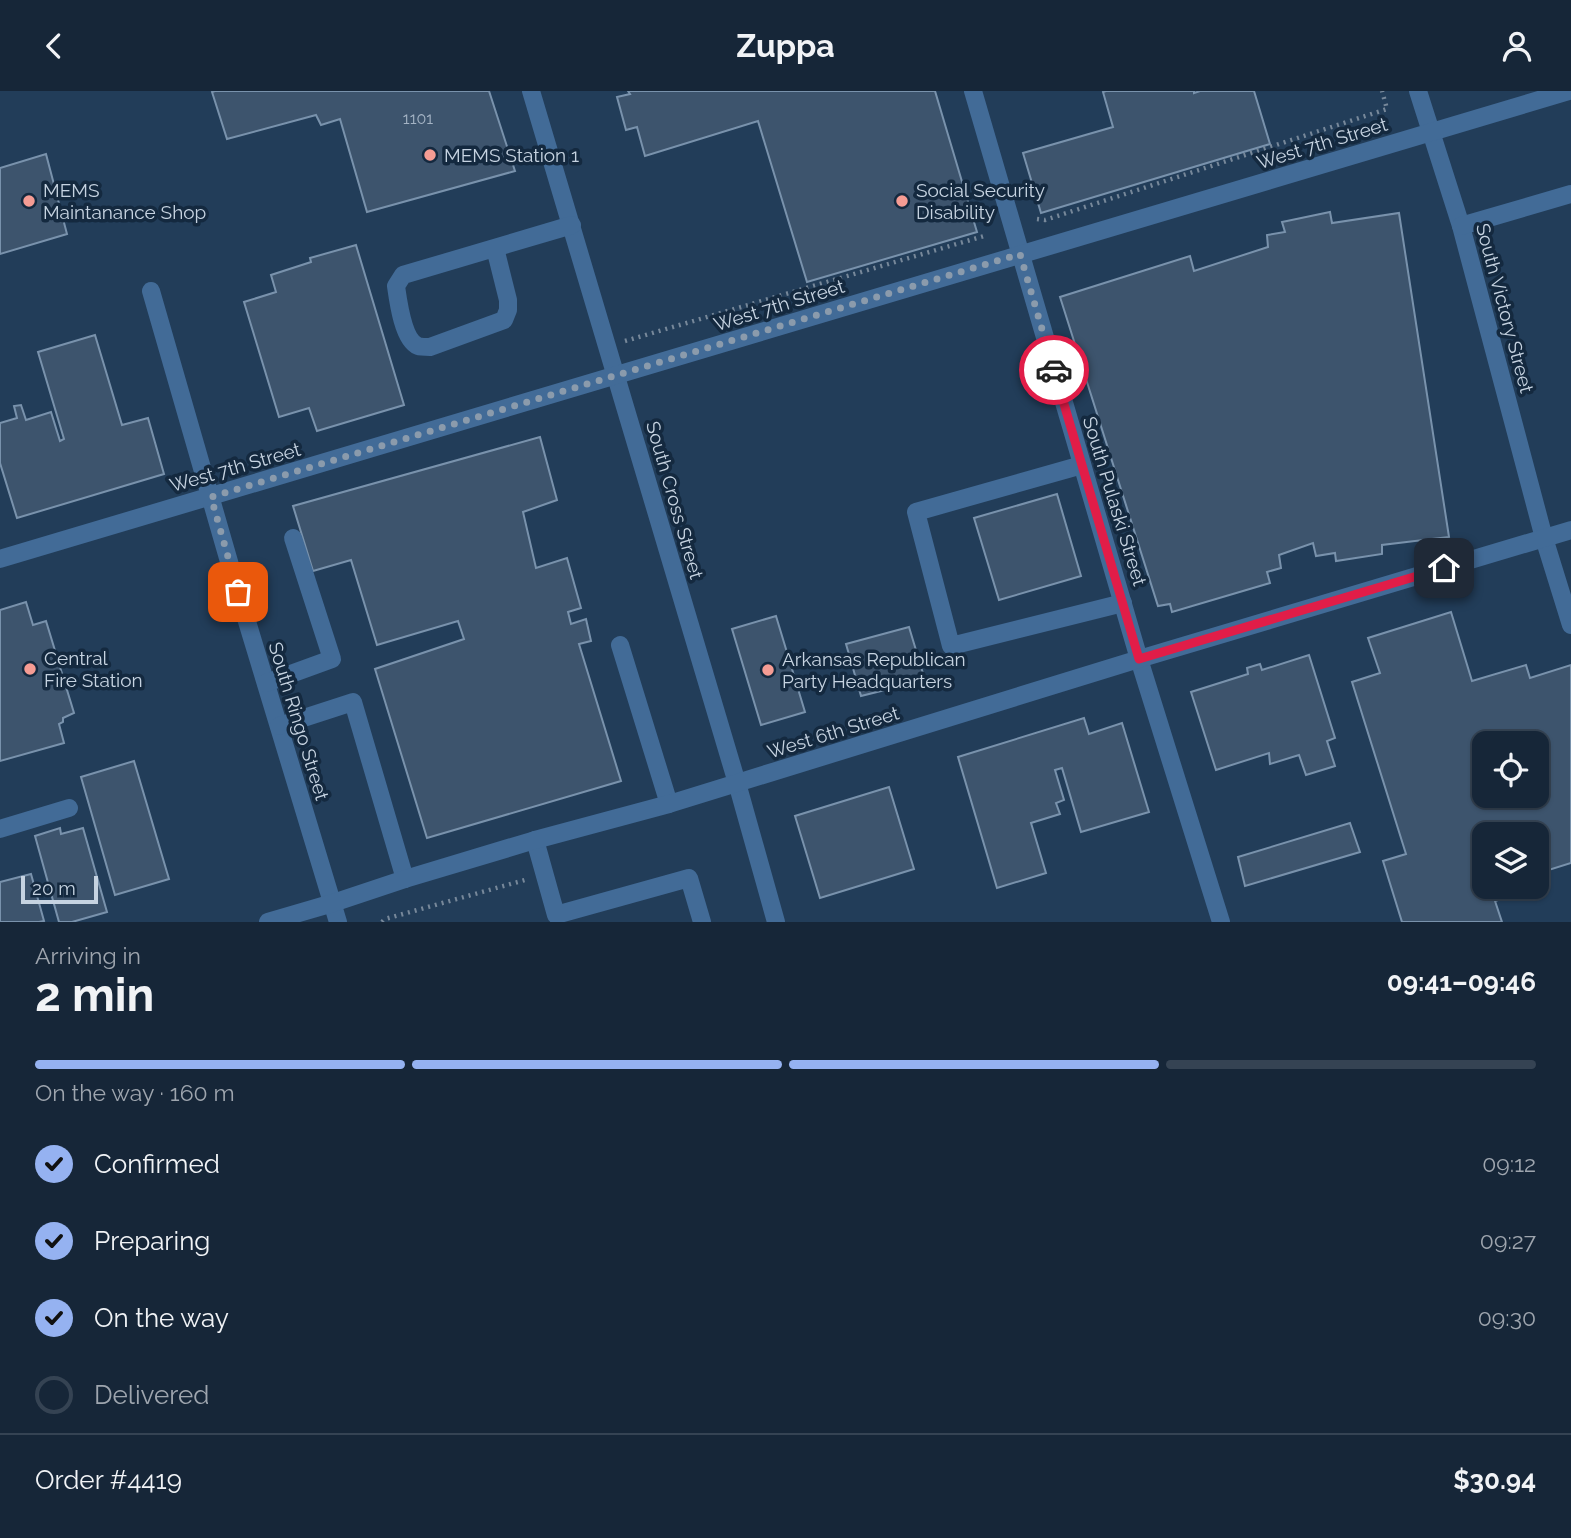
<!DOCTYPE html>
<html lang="en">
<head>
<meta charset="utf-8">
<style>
	body { margin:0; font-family:Raleway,sans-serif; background:#1f2e40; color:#f1f3f6; height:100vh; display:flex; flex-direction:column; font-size:26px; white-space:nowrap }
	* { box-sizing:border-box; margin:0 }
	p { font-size:23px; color:#9ea5ae }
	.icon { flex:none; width:38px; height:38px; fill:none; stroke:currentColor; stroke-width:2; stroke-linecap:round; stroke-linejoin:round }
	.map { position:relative; height:831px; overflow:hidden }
	.sheet { display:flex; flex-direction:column; background:#162638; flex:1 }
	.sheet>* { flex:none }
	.controls { position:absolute; left:1472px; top:640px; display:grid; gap:14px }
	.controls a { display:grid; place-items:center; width:77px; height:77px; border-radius:14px; background:#162638; box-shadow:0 2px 5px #0004,0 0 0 2px #354353; font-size:35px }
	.scale { position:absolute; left:21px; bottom:18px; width:77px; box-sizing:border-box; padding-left:7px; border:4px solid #c6d3e1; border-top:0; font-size:19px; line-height:24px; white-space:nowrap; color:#c6d3e1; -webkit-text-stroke:5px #14293f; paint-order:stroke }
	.pin { position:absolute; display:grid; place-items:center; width:60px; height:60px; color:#fff; margin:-30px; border-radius:14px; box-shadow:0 4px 10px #0006 }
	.courier { position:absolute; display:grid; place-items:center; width:70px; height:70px; margin:-35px; border:5px solid #e11d48; border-radius:50%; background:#fff; color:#222; box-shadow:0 2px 9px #0007 }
	.summary em { font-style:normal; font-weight:700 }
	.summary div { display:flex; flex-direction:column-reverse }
	.summary { display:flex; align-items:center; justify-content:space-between; height:119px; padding:0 35px }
	h1 { font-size:46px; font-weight:700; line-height:52px }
	.bar { display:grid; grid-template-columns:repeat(4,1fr); gap:10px 7px; align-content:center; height:84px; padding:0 35px }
	.bar i { height:9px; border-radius:5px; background:#354353 }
	.bar .on { background:#95b2f1 }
	.bar p { grid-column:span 4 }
	.line { display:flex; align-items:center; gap:18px; padding:0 35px; border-top:2px solid #354353 }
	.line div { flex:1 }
	ol { padding:0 35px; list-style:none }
	li { display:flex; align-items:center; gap:21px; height:77px }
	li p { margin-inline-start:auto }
	li .icon { padding:7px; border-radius:50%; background:#95b2f1; color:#111; stroke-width:4 }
	li:last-child { color:#9ea5ae }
	li i { width:38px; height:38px; border:4px solid #354353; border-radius:50% }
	header { display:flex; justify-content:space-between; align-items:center; height:91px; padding:0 35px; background:#162638; font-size:32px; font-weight:700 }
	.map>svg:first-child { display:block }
	.built { fill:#223d59; fill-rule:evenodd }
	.building { fill:#3d546d; stroke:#7992ac; stroke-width:2; fill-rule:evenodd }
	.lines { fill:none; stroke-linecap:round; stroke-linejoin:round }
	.path { stroke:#77889a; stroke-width:4.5; stroke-dasharray:2 5; stroke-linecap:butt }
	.minor { stroke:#426b97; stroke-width:18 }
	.done { stroke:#8b9bac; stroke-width:7; stroke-dasharray:0 12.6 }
	.route { stroke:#e11d48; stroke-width:9 }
	.poi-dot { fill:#f59c94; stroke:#14293f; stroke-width:2.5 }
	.labels { text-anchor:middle; stroke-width:7; stroke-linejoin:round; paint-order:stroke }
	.number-label { font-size:16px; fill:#a4b3c4 }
	.street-label { font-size:19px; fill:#c6d3e1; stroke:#14293f }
	.poi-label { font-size:19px; fill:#c6d3e1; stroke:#14293f; text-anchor:start }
</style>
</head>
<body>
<header><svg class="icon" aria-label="back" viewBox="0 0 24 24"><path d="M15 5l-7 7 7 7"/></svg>Zuppa<svg class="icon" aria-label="person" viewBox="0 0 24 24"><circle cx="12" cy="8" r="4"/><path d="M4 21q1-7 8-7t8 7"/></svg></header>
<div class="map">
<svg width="1571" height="831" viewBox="0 0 1571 831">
	<rect width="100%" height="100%" fill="#1e334a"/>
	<path class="built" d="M0 0H1571V831H0ZM1484 653H1536V705H1484ZM1484 744H1536V796H1484Z"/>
	<g class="building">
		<path d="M215 0H489L515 80 367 121 340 28 321 34 316 24 227 48 212 1Z"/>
		<path d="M628 0H935L977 141 807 191 758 30 645 65 637 36 626 39 617 6 630 3Z"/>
		<path d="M1106 0H1194V2L1200 0H1254L1270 53 1041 122 1023 62 1113 36 1103 1Z"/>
		<path d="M46 63 67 143 0 163V77Z"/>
		<path d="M1330 121 1332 132 1399 122 1449 446 1382 454V463L1336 470 1335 462 1316 465 1313 452 1279 464 1281 477 1267 481 1270 492 1172 521 1170 513 1158 515 1060 206 1190 165 1194 180 1268 156 1267 144 1285 141 1282 131Z"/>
		<path d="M356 154 404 314 317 340 309 317 279 326 244 211 276 201 271 184 311 171 310 167Z"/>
		<path d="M95 244 122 334 148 327 164 383 17 427 0 372V332L17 327 14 315 21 314 26 329 51 321 60 350 64 348 38 261Z"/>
		<path d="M540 346 557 409 523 421 536 477 567 467 581 517 568 521 571 533 586 528 591 550 579 553 621 690 427 747 375 578 464 548 458 530 377 554 351 469 313 480 293 415Z"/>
		<path d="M1057 403 1081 485 999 509 974 427Z"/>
		<path d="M26 511 33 534 46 530 74 622 63 627V631L59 633 64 652 0 670V519Z"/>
		<path d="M1451 521 1472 590 1526 574 1530 587 1571 574V772L1536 783V744H1484V796H1515L1517 803 1495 810 1502 831H1402L1383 770 1406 763 1352 591 1380 582 1368 547ZM1484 653H1536V705H1484Z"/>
		<path d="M776 525 805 621 761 634 732 538Z"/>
		<path d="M909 536 925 589 861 605 846 553Z"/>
		<path d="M1309 564 1335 647 1327 650 1335 675 1306 684 1299 664 1270 673 1269 662 1216 679 1191 601 1248 583 1247 577 1260 573 1262 579Z"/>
		<path d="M1084 627 1089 643 1122 632 1149 721 1081 741 1062 677 1055 679 1064 709 1056 712 1060 723 1031 732 1046 782 997 797 958 666Z"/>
		<path d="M134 670 169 788 115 804 81 686Z"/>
		<path d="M889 696 914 778 820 807 795 725Z"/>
		<path d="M1350 732 1360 761 1245 795 1238 766Z"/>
		<path d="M60 737 61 743 83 737 107 821 72 831H59L35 745Z"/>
		<path d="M31 783 44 830 39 831H0V791Z"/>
	</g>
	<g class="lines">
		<g class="path">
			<path d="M1037 128 1045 129 1387 18 1382 0"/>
			<path d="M625 250 984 145"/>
			<path d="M382 831 385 828 525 789"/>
		</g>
		<g class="minor">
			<path d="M531 0 737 692 776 831"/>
			<path d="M973 0 1139 568 1221 831"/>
			<path d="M1418 0 1461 135 1544 447 1571 534"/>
			<path d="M1461 135 1571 103"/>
			<path d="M495 157 508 209V219L504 229 430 256C426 256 421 256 418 255 403 249 398 209 396 195L403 184 572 134"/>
			<path d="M151 200 232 481 338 831"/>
			<path d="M1082 374 916 421 951 555 1123 512"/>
			<path d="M0 468 1569 0"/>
			<path d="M620 554 669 713"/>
			<path d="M266 592 332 568 293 447"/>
			<path d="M279 635 353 611 405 788"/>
			<path d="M0 738 69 717"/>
			<path d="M535 749 556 824 689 787 702 831"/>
			<path d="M268 831 333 812 405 788 535 749 669 713 737 692 1139 568 1571 439"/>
		</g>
	</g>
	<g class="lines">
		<path class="done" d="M238 501 211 406 1020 163 1054 279"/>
		<path class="route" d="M1054 279 1139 568 1444 477"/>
	</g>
	<g class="poi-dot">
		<circle cx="430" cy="64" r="7"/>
		<circle cx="29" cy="110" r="7"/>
		<circle cx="902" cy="110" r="7"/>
		<circle cx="30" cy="578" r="7"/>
		<circle cx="768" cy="579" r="7"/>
	</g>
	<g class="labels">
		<g class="number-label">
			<text x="418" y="33">1101</text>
		</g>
		<g class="street-label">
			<text transform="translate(1322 52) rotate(-17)" y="7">West 7th Street</text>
			<text transform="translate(779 214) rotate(-17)" y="7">West 7th Street</text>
			<text transform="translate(1505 217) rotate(75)" y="7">South Victory Street</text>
			<text transform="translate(235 376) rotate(-16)" y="7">West 7th Street</text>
			<text transform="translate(675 409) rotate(74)" y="7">South Cross Street</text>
			<text transform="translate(1115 410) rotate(73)" y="7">South Pulaski Street</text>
			<text transform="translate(299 630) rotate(73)" y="7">South Ringo Street</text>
			<text transform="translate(833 641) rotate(-17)" y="7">West 6th Street</text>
		</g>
		<g class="poi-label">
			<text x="444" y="71">MEMS Station 1</text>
			<text x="43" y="106">MEMS<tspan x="43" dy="22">Maintanance Shop</tspan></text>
			<text x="916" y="106">Social Security<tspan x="916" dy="22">Disability</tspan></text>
			<text x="44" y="574">Central<tspan x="44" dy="22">Fire Station</tspan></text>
			<text x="782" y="575">Arkansas Republican<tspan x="782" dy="22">Party Headquarters</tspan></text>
		</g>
	</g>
</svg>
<div class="controls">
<a><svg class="icon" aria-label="locate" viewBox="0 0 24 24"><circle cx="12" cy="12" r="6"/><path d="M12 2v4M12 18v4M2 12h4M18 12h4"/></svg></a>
<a><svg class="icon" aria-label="layers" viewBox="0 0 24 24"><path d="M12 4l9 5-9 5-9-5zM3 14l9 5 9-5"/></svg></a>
</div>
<div class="scale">20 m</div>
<div class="pin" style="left:238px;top:501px;background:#ea580c"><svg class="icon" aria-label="bag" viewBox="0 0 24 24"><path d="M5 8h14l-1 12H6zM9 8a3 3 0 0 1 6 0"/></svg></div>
<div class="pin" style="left:1444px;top:477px;background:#1f2937"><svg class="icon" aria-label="home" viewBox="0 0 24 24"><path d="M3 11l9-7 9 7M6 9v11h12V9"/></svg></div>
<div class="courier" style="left:1054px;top:279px"><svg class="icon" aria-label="car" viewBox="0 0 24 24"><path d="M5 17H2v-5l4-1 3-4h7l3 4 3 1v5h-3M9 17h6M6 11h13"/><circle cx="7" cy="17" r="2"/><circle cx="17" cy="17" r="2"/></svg></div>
</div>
<section class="sheet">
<div class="summary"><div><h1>2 min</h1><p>Arriving in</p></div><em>09:41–09:46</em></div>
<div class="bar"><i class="on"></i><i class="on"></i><i class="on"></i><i></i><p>On the way · 160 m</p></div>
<ol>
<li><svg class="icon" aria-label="check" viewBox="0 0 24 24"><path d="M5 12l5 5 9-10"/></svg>Confirmed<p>09:12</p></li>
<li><svg class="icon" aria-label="check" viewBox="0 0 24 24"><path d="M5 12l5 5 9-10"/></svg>Preparing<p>09:27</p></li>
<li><svg class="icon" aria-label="check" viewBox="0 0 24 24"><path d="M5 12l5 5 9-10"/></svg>On the way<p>09:30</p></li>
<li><i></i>Delivered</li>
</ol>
<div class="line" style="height:91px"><div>Order #4419</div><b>$30.94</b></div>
</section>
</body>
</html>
